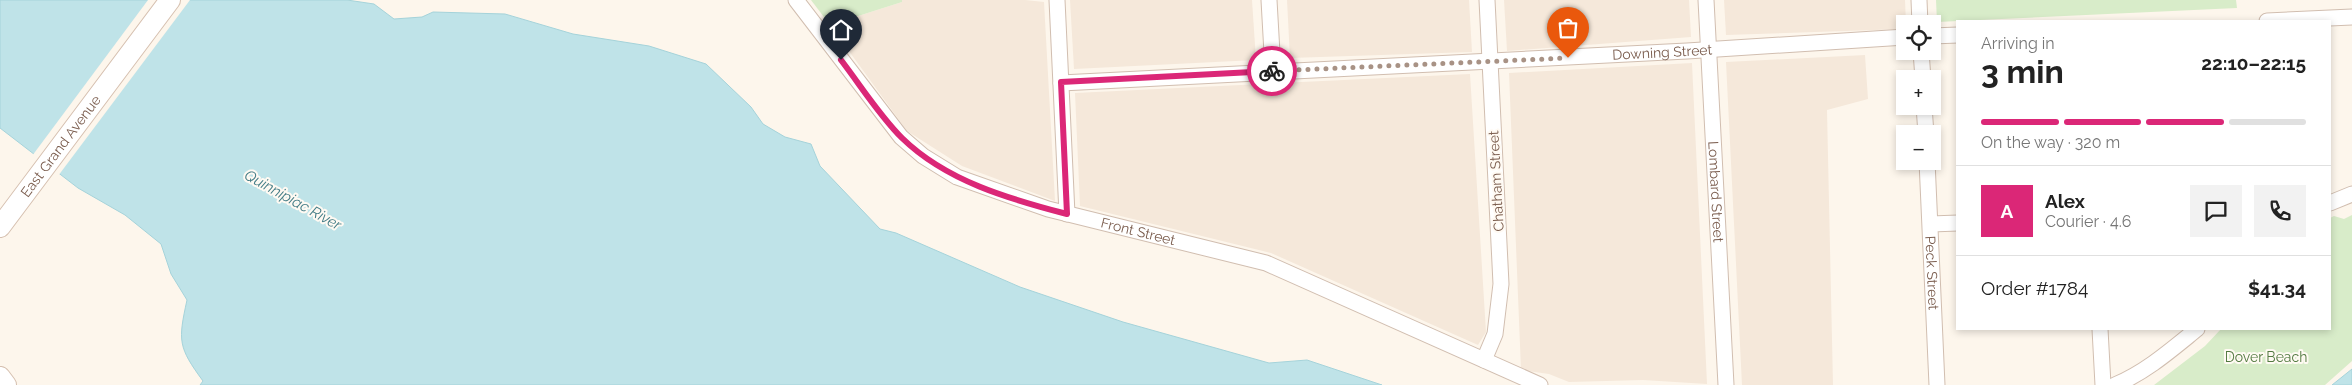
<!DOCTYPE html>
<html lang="en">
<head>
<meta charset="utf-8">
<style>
	body { margin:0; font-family:Raleway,sans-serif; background:#f2f2f2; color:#222; height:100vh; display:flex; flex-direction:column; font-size:19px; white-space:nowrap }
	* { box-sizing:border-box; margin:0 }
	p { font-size:16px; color:#767676 }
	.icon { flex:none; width:28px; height:28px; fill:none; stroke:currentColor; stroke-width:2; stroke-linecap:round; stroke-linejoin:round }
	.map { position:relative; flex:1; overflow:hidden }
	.side { position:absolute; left:1956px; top:20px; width:375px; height:310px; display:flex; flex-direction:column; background:#fff; border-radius:0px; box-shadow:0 2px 8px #0003 }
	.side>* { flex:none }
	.buttons { position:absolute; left:1896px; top:15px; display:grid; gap:10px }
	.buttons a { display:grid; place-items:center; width:45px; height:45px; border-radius:0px; background:#fff; box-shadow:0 2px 8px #0003; font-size:25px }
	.pin { position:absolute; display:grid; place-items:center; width:42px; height:42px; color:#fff; margin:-51px -21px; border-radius:50% 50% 50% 0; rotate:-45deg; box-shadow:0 0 5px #0007 }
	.pin .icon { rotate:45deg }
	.courier { position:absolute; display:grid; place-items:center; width:50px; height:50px; margin:-25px; border:4px solid #db2777; border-radius:50%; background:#fff; color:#222; box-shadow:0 1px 6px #0007 }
	.head em { font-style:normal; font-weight:700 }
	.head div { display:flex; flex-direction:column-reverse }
	.head { display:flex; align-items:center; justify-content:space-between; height:85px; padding:0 25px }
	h1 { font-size:32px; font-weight:700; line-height:38px }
	.bar { display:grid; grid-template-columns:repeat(4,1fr); gap:8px 5px; align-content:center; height:60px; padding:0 25px }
	.bar i { height:6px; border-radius:4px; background:#e0e0e0 }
	.bar .selected { background:#db2777 }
	.bar p { grid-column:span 4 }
	.line { display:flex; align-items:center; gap:12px; padding:0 25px; border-top:1px solid #e0e0e0 }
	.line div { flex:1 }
	.round { display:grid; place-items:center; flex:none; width:52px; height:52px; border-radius:0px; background:#f2f2f2 }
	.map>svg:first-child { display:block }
	.residential { fill:#f5e8da }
	.green { fill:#d8ecc9 }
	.water { fill:#bfe3e8; stroke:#a5d3da }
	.pier { fill:#fdf6ec }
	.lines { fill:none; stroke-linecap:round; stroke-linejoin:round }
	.street-casing { stroke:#d1beb0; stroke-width:17 }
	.secondary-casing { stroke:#d6c0b0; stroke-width:22 }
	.street { stroke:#fff; stroke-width:15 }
	.secondary { stroke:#fff; stroke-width:20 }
	.done { stroke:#a89285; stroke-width:5; stroke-dasharray:0 9 }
	.route { stroke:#db2777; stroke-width:6 }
	.labels { text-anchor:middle; stroke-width:4; stroke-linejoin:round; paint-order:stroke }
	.street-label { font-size:14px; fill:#7a5c4d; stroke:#fffaf3 }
	.park-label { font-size:14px; fill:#537a41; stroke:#fffaf3 }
	.water-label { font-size:15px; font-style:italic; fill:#437c86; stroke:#fffaf3 }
</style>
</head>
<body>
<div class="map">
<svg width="2352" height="385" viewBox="0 0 2352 385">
	<rect width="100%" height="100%" fill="#fdf6ec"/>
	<g class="residential">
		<path d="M902 0H1025L1044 2 1055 201 962 166 907 131 830 25 902 2Z"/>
		<path d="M1070 0H1252L1256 60 1074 69Z"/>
		<path d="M1287 0H1469L1472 52 1290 58Z"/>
		<path d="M1504 0H1689L1691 37 1507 51Z"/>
		<path d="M1724 0H1905L1906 24 1905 29 1726 35Z"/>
		<path d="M1865 55 1868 99 1827 110 1833 385H1742L1726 62Z"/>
		<path d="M1692 63 1707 384 1643 380 1569 382 1549 374 1521 370 1509 73Z"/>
		<path d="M1470 74 1486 332 1478 345 1271 253 1080 206 1075 93Z"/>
	</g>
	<g class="green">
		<path d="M811 0H902V2L830 25Z"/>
		<path d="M1936 0H2236L2237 8 1937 22Z"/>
		<path d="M2352 215V361L2325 385H2154L2205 346 2221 329H2330V218L2334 216 2344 219Z"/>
	</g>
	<g class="water">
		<path d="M0 0H347L374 4 394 19 422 17 433 12 505 14 573 34 649 46 706 64 751 107 763 124 785 137 811 144 820 166 880 229 896 233 1020 287 1123 322 1269 363 1307 360 1382 385H200L203 381C178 347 178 341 187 300L171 274 161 244 125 215 78 188 0 128Z"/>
		<path d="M2352 369V385H2332Z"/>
	</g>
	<path class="pier" d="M148 0H190L58 176 32 156Z"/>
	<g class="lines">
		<g class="street-casing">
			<g id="street">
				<path id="s1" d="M796 0 901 137 923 156 957 177 1048 209 1266 263 1540 385"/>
				<path d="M1057 0 1067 214"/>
				<path d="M1269 0 1273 71"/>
				<path id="s2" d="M1706 0 1726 385"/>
				<path d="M1919 0 1920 24"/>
				<path d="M2267 21 2352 17"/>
				<path d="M1932 36 1958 35"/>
				<path d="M1921 51 1923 79"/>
				<path id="s3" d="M1061 83 1687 51 1905 37"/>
				<path d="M1924 106 1926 134"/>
				<path id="s4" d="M1927 161 1937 385"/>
				<path d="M2330 203 2352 194"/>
				<path d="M1931 224 1958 223"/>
				<path d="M2100 329 2103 385"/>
				<path d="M1484 360 1495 334 1501 284 1487 0"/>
				<path d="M2115 385C2146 372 2171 350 2197 329"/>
			</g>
		</g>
		<g class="secondary-casing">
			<g id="secondary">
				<path id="s5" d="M0 227 170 0"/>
				<path d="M0 377 6 385"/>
			</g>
		</g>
		<use href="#street" class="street"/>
		<use href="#secondary" class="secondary"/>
	</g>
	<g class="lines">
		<path class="done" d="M1272 71 1568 58"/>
		<path class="route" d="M841 60C861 86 879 115 902 138 946 181 1009 199 1067 214L1061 82 1272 71"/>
	</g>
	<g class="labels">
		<g class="street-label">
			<text dy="5" stroke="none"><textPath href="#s3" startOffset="602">Downing Street</textPath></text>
			<text dy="5" stroke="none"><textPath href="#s5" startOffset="101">East Grand Avenue</textPath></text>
			<text transform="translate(1496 181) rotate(-93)" y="5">Chatham Street</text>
			<text dy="5" stroke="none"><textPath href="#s2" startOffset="192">Lombard Street</textPath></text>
			<text dy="5" stroke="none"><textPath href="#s1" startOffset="431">Front Street</textPath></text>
			<text dy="5" stroke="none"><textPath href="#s4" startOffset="112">Peck Street</textPath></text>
		</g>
		<g class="park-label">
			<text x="2266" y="362">Dover Beach</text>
		</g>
		<g class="water-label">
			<text transform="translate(293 200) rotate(29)" y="5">Quinnipiac River</text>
		</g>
	</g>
</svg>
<div class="buttons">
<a><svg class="icon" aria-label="locate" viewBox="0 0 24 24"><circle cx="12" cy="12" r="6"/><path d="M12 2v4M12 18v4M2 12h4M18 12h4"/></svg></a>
<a>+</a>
<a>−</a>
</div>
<div class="pin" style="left:1568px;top:58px;background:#ea580c"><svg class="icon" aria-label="bag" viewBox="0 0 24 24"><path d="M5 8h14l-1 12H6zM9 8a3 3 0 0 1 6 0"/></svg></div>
<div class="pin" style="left:841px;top:60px;background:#1f2937"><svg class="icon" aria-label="home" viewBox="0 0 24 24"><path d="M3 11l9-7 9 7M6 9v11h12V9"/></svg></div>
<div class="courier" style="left:1272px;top:71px"><svg class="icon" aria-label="bike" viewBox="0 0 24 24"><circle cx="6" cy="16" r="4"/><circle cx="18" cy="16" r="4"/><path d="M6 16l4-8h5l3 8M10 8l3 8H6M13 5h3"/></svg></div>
<section class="side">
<div class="head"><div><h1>3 min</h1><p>Arriving in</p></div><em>22:10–22:15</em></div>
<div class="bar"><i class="selected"></i><i class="selected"></i><i class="selected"></i><i></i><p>On the way · 320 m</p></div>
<div class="line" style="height:90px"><b class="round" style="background:#db2777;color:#fff">A</b><div><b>Alex</b><p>Courier · 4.6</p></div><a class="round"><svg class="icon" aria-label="chat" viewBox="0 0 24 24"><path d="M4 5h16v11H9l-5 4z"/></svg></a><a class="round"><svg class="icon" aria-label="phone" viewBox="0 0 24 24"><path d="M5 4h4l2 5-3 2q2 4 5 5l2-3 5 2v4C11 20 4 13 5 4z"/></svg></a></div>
<div class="line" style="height:65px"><div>Order #1784</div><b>$41.34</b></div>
</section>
</div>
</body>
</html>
